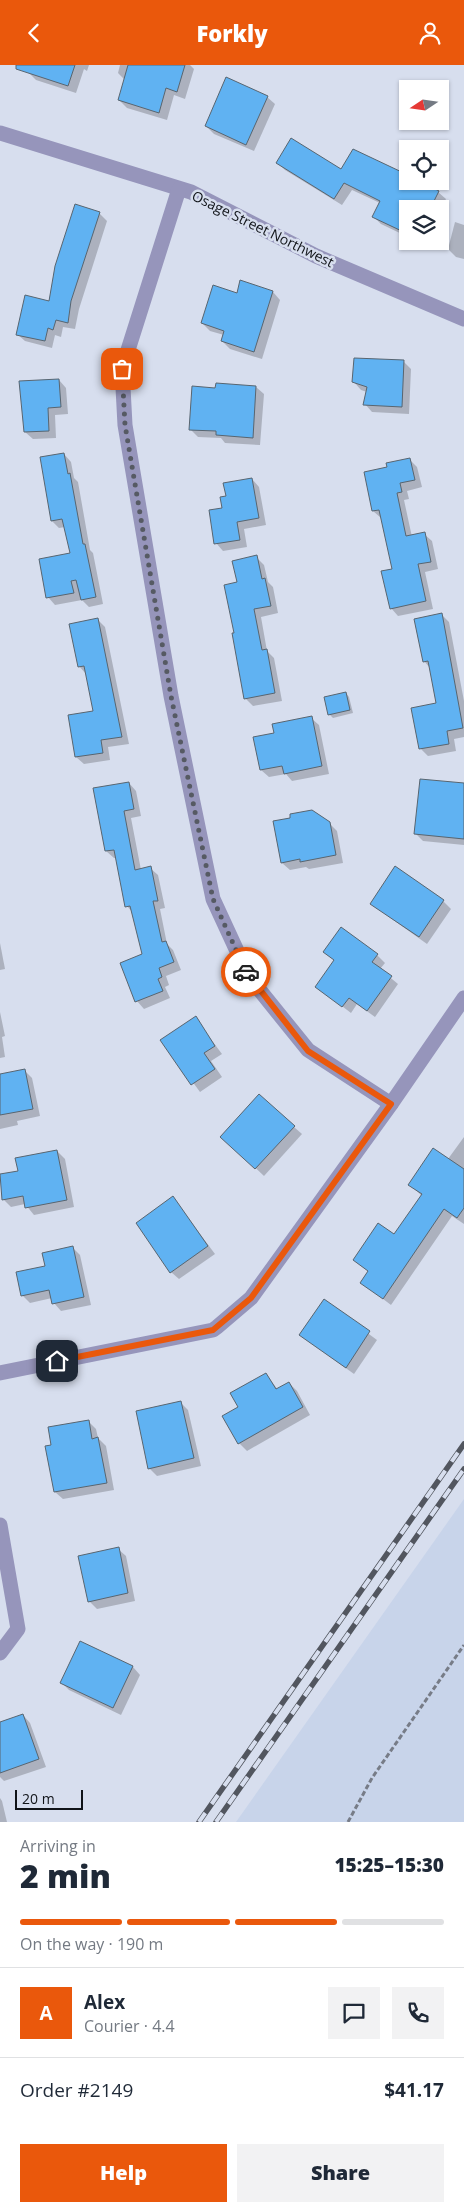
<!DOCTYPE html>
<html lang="en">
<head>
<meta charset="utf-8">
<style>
	body { margin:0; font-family:"Open Sans",sans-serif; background:#f2f2f3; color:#1f2937; height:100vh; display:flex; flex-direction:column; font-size:19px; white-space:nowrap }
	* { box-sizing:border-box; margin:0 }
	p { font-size:16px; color:#747a83 }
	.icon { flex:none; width:28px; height:28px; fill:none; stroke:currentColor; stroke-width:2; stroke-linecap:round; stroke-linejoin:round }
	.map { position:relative; height:1757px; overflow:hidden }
	.sheet { display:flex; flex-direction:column; background:#fff; flex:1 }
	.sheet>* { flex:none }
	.needle { width:32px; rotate:257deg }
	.fabs { position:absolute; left:399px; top:15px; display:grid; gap:10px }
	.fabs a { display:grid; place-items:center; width:50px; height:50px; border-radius:0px; background:#fff; box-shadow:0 1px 4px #0004; font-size:25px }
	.scale { position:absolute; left:15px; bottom:12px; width:68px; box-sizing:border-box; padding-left:5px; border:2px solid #101318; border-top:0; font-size:14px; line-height:18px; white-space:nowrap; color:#101318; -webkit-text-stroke:4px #d7deee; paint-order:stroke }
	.pin { position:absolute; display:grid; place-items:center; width:42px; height:42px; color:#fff; margin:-21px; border-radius:10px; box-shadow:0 2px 8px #0006 }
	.courier { position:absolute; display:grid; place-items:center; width:50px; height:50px; margin:-25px; border:4px solid #ea580c; border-radius:50%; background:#fff; color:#222; box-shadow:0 1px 6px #0007 }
	.overview em { font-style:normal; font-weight:800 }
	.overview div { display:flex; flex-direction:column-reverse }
	.overview { display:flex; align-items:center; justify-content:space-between; height:85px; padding:0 20px }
	h1 { font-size:32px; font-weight:800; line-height:38px }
	.bar { display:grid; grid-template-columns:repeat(4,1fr); gap:8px 5px; align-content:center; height:60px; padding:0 20px }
	.bar i { height:6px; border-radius:4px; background:#e0e1e3 }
	.bar .active { background:#ea580c }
	.bar p { grid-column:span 4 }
	.line { display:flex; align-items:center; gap:12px; padding:0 20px; border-top:1px solid #e0e1e3 }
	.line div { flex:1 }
	.round { display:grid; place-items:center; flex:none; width:52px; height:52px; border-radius:0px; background:#f2f2f3 }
	.cta { display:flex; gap:10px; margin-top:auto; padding:10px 20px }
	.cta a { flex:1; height:58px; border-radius:0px; background:#ea580c; color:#fff; font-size:20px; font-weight:800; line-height:58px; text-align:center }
	.cta a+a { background:#f2f2f3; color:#1f2937 }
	header { display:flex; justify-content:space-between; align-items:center; height:65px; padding:0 20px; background:#ea580c; color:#fff; font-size:22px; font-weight:800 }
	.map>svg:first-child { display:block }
	.built { fill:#c8d4ea }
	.shadow { fill:#0003 }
	.building { fill:#60b2f2; stroke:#586570 }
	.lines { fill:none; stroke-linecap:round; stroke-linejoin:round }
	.path { stroke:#777c87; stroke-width:3; stroke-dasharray:5 2.5; stroke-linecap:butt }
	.street { stroke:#9695bb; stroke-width:15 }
	.rail-casing { stroke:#52565f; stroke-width:5.5 }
	.rail { stroke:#d7deee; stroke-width:4; stroke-dasharray:11; stroke-linecap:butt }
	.done { stroke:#565a63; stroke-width:5; stroke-dasharray:0 9 }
	.route { stroke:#ea580c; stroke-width:6 }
	.labels { text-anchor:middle; stroke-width:5; stroke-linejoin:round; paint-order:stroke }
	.street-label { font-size:14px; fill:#101318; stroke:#d7deee }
</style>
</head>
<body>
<header><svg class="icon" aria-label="back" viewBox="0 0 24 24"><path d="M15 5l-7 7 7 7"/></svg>Forkly<svg class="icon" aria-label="person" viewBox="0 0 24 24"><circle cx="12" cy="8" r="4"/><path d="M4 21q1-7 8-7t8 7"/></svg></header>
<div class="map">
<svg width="464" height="1757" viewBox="0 0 464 1757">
	<rect width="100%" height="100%" fill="#d7deee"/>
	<path class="built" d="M464 1434V1757H236Z"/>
	<g class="shadow">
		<path d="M31 0H89L87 6 84 4 76 28 36 15 28 7Z"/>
		<path d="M120 0H190L194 4 185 34 174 30 167 55 127 43 119 35 125 15 118 8Z"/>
		<path d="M267 32 275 39 254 86 214 69 206 61Z"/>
		<path d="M278 98 408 116 438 127 446 134 440 146V144H408V172L381 159 374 152 380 138 352 125 342 140 285 105Z"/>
		<path d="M99 148 107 156 79 244 75 264 63 262 61 272 55 270 52 283 25 276 17 269 50 237Z"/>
		<path d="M455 157 464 160V194L456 192 448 184Z"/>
		<path d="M273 227 280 235 262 294 230 284 222 276 224 270 210 266 202 258 237 229Z"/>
		<path d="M404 297 411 304 409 349 372 347 365 339 367 327 361 325 354 317Z"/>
		<path d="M59 315 66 323 68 349 55 350 56 373 33 374 25 367 20 317Z"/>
		<path d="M256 322 264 329 260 380 225 378 221 373 198 372 190 364 216 324Z"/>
		<path d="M64 389 71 397 74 413 78 417 90 485 93 488 103 539 89 542 82 535 55 540 48 532 71 489 65 462 59 463 52 456Z"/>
		<path d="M409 394 417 402 422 422 407 426 409 434 404 435 412 472 424 469 432 476 438 504 425 507 433 544 398 551 391 543 394 505 381 453 373 446 388 403Z"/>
		<path d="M252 414 259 422 266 460 244 464 247 482 223 486 216 478 227 432Z"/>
		<path d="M256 492 264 500 268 517 273 522 278 548 261 552 267 586 274 593 282 636 253 641 245 633 236 569 239 518Z"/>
		<path d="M442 550 449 557 464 636V672L454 674 456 686 428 691 421 684 413 644 437 639 430 603 424 596Z"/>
		<path d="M97 554 105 562 129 679 108 682 110 695 84 699 76 692 95 647 86 609 79 601Z"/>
		<path d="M346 628 349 632 353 648 333 653 329 649Z"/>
		<path d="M311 653 319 660 329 709 292 716 286 709 269 712 261 705 255 673 275 669Z"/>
		<path d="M129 718 136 726 141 751 131 753 141 805 150 803 158 810 165 843 160 844 167 879 173 885 181 905 166 911 169 920 165 922 170 933 144 944 137 936 144 890 133 848 127 841 117 793H114L106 786Z"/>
		<path d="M464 720V780L423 776 416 769Z"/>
		<path d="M329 758 337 766 343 798 309 804 306 802 290 805 282 798Z"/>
		<path d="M443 836 451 844 427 879 371 839Z"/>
		<path d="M341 864 377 890 385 898 380 904 398 919 375 952 357 939 351 948 317 922 335 896 324 887Z"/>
		<path d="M0 878 5 904 0 905Z"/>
		<path d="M0 947 5 971 2 972 5 992 0 993Z"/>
		<path d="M195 953 222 989 211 996 222 1012 200 1027 162 975Z"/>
		<path d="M24 1005 32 1013 40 1051 17 1056 18 1060 0 1064V1010Z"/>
		<path d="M294 1062 302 1069 264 1111 230 1079Z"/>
		<path d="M464 1072V1159L452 1151 391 1240 362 1218 369 1207 354 1195 394 1171 422 1131 410 1120 448 1094Z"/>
		<path d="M57 1086 65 1094 74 1142 34 1150 25 1139 11 1142 3 1134 0 1111 19 1107Z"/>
		<path d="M173 1133 215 1189 179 1214 171 1207Z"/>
		<path d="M72 1182 80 1190 91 1240 61 1246 54 1238 52 1233 30 1238 22 1230 47 1202Z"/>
		<path d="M324 1236 377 1275 354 1309 300 1270Z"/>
		<path d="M266 1309 278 1325 289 1318 297 1326 310 1350 247 1386 239 1378 240 1342Z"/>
		<path d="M181 1338 188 1345 201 1401 157 1411 149 1403Z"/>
		<path d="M88 1356 96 1364 98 1373 106 1381 114 1425 63 1434 55 1427 53 1381Z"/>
		<path d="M118 1484 126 1491 135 1536 97 1544 89 1536Z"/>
		<path d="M81 1578 133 1602 140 1610 121 1650 69 1625 62 1618Z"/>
		<path d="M23 1650 30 1658 46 1702 4 1716 0 1712V1659Z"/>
		<path d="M0 1733 2 1736 7 1757H0Z"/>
	</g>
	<g class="building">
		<path d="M16 0H75L68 21 16 4Z"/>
		<path d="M128 0H185L177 27 166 23 159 48 118 35Z"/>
		<path d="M226 12 268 31 246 80 205 61Z"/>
		<path d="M291 73 341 104 353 84 408 110V116H420L439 126 430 144H408V169L372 152 380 136 344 118 334 134 276 98Z"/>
		<path d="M75 139 100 147 71 236 68 258 56 255 53 265 48 263 45 276 16 270 25 230 49 236 55 201Z"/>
		<path d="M240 215 273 226 254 287 221 276 224 266 201 258 213 220 237 228Z"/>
		<path d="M354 293 404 295 402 342 363 340 367 322 352 317Z"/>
		<path d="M59 314 61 342 48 343 49 366 24 367 19 316Z"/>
		<path d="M216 318 256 321 253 373 216 370V366L189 365 192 321 215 323Z"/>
		<path d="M64 388 68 409 70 408 83 479H85L96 532 81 535 76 515 71 516 74 528 46 533 39 494 70 488 62 454 51 456 40 392Z"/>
		<path d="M410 393 415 415 400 418 402 427 397 428 406 471 425 467 431 497 418 499 426 536 390 544 381 506 392 504 379 445 372 446 364 407 387 402 386 398Z"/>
		<path d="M252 413 259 453 237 457 240 475 214 479 209 445 222 443 220 432 226 431 223 418Z"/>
		<path d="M257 490 262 514 265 513 271 541 254 544 262 585 267 584 275 628 244 634 232 568H234L224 520 237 517 232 496Z"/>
		<path d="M442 548 463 663 447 666 449 679 419 684 411 643 436 638 428 596 423 597 414 554Z"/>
		<path d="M98 553 122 672 101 675 103 688 75 692 68 650 93 646 84 601 78 602 69 559Z"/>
		<path d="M346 627 350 645 328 650 324 632Z"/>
		<path d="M312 651 322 701 284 709 282 701 260 705 253 672 274 668 272 659Z"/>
		<path d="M420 714 464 718V774L414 769Z"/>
		<path d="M129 717 134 744 124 746 135 805 151 801 158 836H153L162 877 166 876 174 897 159 903 162 912 158 914 163 926 135 937 120 898 142 889 130 841 125 842 114 785 105 786 93 723Z"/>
		<path d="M312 745 330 757 336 790 300 797V794L281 798 273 756 290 753V749Z"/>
		<path d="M395 801 444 835 419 872 370 839Z"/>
		<path d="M341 862 378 889 372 897 392 911 367 946 349 933 342 942 315 922 334 895 323 887Z"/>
		<path d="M196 951 215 981 204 988 215 1004 191 1020 160 975Z"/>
		<path d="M25 1004 33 1044 0 1050V1009Z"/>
		<path d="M259 1029 295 1061 255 1104 220 1072Z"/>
		<path d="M433 1083 464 1104V1143L457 1153 444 1144 383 1234 360 1218 368 1206 353 1195 378 1158 394 1169 422 1129 408 1120Z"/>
		<path d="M57 1085 67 1135 25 1143 23 1131 2 1135 0 1109 18 1106 15 1093Z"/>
		<path d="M173 1131 208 1181 170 1208 136 1158Z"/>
		<path d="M73 1181 84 1232 52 1239 49 1225 21 1231 16 1207 45 1201 42 1188Z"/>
		<path d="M324 1234 370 1266 346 1303 299 1270Z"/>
		<path d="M266 1308 276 1324 289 1317 303 1342 238 1379 222 1351 238 1342 230 1328Z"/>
		<path d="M181 1336 194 1393 148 1404 136 1346Z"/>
		<path d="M89 1355 92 1374 98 1372 107 1418 54 1427 45 1381 51 1380 48 1362Z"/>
		<path d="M119 1482 128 1528 88 1537 78 1491Z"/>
		<path d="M80 1576 133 1601 113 1643 60 1618Z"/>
		<path d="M23 1649 39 1694 0 1708V1657Z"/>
	</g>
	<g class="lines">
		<path class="path" d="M348 1757 372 1713 464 1580"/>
		<g class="street">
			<path d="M0 68 191 127 316 191 464 254"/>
			<path d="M179 124 122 304 125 360 171 631 213 834 249 912 308 985 391 1039"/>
			<path d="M0 1308 213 1265 217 1262 251 1233 391 1039 464 933"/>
			<path d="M0 1460 18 1564 0 1588"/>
		</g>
		<g class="rail-casing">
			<g id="rail">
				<path d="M199 1757 464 1379"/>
				<path d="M216 1757 464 1404"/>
			</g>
		</g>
		<use href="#rail" class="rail"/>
	</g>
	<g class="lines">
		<path class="done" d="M122 304 125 360 171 631 213 834 246 907"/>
		<path class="route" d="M57 1296 213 1265 251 1233 391 1039 308 986 246 907"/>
	</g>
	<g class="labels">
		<g class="street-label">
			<text transform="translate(263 164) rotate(26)" y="5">Osage Street Northwest</text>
		</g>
	</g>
</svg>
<div class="fabs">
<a><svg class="needle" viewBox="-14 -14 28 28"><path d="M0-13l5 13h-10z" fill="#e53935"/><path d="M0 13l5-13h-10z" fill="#747a83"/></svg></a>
<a><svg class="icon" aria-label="locate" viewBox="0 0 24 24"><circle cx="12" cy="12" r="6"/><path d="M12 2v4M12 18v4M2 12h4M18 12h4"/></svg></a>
<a><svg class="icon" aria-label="layers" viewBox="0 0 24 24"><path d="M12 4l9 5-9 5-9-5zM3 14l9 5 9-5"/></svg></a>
</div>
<div class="scale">20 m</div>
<div class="pin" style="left:122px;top:304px;background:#ea580c"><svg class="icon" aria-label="bag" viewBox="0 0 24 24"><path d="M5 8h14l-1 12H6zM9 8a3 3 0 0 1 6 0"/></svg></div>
<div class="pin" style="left:57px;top:1296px;background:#1f2937"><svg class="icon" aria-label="home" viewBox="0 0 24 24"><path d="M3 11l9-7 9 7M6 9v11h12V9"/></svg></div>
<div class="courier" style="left:246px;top:907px"><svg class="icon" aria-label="car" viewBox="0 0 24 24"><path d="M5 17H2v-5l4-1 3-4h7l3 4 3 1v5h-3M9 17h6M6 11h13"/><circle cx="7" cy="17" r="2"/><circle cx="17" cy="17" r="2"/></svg></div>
</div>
<section class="sheet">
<div class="overview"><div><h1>2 min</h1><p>Arriving in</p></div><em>15:25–15:30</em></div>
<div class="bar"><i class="active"></i><i class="active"></i><i class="active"></i><i></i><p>On the way · 190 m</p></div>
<div class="line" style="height:90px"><b class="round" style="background:#ea580c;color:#fff">A</b><div><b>Alex</b><p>Courier · 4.4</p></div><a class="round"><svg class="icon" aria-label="chat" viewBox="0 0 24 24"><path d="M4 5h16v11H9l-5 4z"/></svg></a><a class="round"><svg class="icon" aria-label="phone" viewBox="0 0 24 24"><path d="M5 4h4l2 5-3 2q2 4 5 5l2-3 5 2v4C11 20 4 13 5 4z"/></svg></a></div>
<div class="line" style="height:65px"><div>Order #2149</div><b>$41.17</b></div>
<div class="cta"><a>Help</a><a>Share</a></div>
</section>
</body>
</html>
